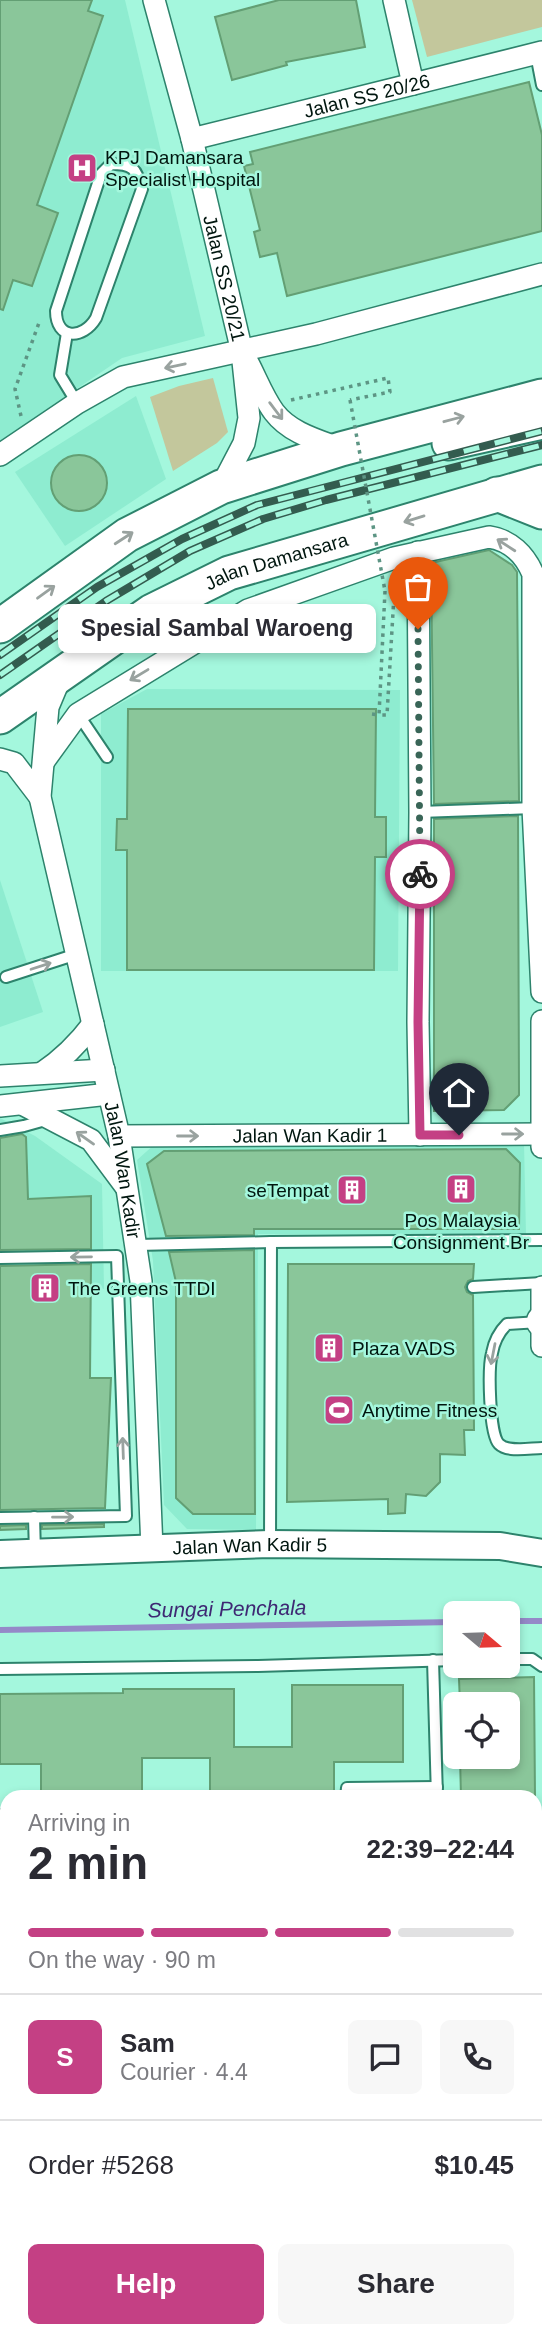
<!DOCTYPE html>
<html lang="en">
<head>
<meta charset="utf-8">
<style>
	body { margin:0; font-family:Arial,sans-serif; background:#f7f7f7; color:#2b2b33; height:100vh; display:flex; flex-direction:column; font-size:26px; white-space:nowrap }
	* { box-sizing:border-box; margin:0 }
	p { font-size:23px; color:#7c7c81 }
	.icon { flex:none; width:38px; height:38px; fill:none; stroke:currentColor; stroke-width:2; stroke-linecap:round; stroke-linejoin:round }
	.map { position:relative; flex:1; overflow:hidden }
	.sheet { position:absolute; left:0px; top:1790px; width:542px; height:548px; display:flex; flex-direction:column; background:#fff; border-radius:21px 21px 0 0; box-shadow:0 4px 10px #0003 }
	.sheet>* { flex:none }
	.needle { width:46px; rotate:109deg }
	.fabs { position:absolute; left:443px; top:1601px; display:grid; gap:14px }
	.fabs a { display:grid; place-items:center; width:77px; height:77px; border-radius:10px; background:#fff; box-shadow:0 4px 10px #0003; font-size:35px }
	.pin { position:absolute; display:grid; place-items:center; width:60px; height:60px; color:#fff; margin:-72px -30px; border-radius:50% 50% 50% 0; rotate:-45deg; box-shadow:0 0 7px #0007 }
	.pin .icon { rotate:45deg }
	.courier { position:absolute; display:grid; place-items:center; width:70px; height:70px; margin:-35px; border:5px solid #c44084; border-radius:50%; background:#fff; color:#222; box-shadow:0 2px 9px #0007 }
	.bubble { position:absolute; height:49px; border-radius:10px; background:#fff; box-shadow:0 4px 10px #0003; font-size:23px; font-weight:700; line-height:49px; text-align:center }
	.overview em { font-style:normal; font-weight:700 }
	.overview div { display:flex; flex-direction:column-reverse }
	.overview { display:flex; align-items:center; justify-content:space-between; height:119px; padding:0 28px }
	h1 { font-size:46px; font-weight:700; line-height:52px }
	.bar { display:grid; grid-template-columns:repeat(4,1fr); gap:10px 7px; align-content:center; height:84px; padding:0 28px }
	.bar i { height:9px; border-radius:5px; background:#e1e1e2 }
	.bar .selected { background:#c44084 }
	.bar p { grid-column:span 4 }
	.line { display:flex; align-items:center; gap:18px; padding:0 28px; border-top:2px solid #e1e1e2 }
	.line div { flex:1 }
	.round { display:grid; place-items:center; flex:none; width:74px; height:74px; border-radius:10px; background:#f7f7f7 }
	.primary-button { display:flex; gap:14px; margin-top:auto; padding:14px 28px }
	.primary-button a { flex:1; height:80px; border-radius:10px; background:#c44084; color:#fff; font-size:28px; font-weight:700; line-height:80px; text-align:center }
	.primary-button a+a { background:#f7f7f7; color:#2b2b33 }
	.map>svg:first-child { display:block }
	.built { fill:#8eecd0 }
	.green { fill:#c3c79c }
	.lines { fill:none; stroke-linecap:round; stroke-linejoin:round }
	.stream { stroke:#9589c8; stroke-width:6 }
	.building { fill:#8ac69a; stroke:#639f74; stroke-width:2 }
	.service-casing { stroke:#2d836c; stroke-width:14 }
	.minor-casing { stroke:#2d836c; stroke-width:24 }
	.tertiary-casing { stroke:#2d836c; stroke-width:30 }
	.secondary-casing { stroke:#2d836c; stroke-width:33 }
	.primary-casing { stroke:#2d836c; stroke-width:37 }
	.path { stroke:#5d9584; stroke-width:3.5; stroke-dasharray:3.5 5; stroke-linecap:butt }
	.service { stroke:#fff; stroke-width:10 }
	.minor { stroke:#fff; stroke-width:21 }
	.tertiary { stroke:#fff; stroke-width:26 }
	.secondary { stroke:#fff; stroke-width:30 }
	.primary { stroke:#fff; stroke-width:33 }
	.rail-casing { stroke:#335c4f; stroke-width:8 }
	.rail { stroke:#a4f7dd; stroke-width:5; stroke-dasharray:16; stroke-linecap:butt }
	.path-bridge { stroke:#5d9584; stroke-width:3.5; stroke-dasharray:3.5 5; stroke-linecap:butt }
	.oneway { stroke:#99a29f }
	.done { stroke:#396557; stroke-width:7; stroke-dasharray:0 12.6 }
	.route { stroke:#c44084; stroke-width:9 }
	.labels { text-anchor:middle; stroke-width:5; stroke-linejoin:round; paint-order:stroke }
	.street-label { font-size:19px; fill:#00160f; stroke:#a4f7dd }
	.poi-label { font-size:19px; fill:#00160f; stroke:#a4f7dd; text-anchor:start }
	.water-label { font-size:21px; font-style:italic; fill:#3e2873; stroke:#a4f7dd }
</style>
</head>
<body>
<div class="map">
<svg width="542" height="2337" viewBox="0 0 542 2337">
	<rect width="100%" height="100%" fill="#a4f7dd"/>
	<g class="built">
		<path d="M0 0H125L205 336 122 358 0 441Z"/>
		<path d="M136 396 166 479 65 546 15 472Z"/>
		<path d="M147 689 400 690 398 971H101V714Z"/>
		<path d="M0 880 43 1012 0 1027Z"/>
		<path d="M0 1118 35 1136 102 1184 104 1289 36 1262 0 1225Z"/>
		<path d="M156 1143H524L526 1235 258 1234 256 1530 187 1529 164 1505 153 1261 137 1160Z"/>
	</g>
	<g class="green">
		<path d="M412 0H542V27L427 57Z"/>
		<path d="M213 378 228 432 217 443 173 471 150 397 179 386Z"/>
		<path d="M0 1853 7 1855V2331H46L43 2337H0Z"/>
	</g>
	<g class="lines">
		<g class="stream">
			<path d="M508 1621H542"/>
			<path d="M0 1630 455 1622"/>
		</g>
	</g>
	<g class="building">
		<path d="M0 0H92L88 11 103 16 37 205 58 213 32 286 13 280 3 310 0 309Z"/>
		<path d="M279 0H356L365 47 286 62 287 65 232 80 215 17Z"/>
		<path d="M529 82 542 135V231L287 296 277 253 260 257 254 232 260 230 244 166 253 164 250 152Z"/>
		<circle cx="79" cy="483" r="28"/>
		<path d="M489 550 512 565 517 572 519 801 434 804 431 563Z"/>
		<path d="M128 709H376L375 817H386V857H375L374 970H127V850H116L117 819H127Z"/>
		<path d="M518 816 519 1095 504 1110 434 1111V819Z"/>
		<path d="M22 1134 26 1137 28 1199 91 1196V1249L0 1250V1138Z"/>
		<path d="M506 1149 520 1163 519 1229H254V1235L166 1236 147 1164 164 1151Z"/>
		<path d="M254 1250 255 1514H193L176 1498V1282L169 1252Z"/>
		<path d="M91 1264 90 1378H111L105 1508 0 1510V1266Z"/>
		<path d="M288 1264H474L473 1279 468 1281 465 1287 467 1292 473 1295 474 1430H464L465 1455 440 1454V1482L426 1496 406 1494 405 1513 388 1514V1499L287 1502Z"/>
		<path d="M104 1524V1527L42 1529V1525Z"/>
		<path d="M26 1525V1529L0 1530V1526Z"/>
		<path d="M534 1677 535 1797H461L460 1757H508V1704H460L459 1679Z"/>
		<path d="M292 1685H403V1762H334V1797H210V1758H142V1797H41V1764H0V1694L123 1693V1689H234V1747H292Z"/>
	</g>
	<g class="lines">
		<g class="service-casing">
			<g id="service">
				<path d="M536 54 542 85"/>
				<path d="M111 164C133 164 136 168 142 189L96 318C83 340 56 340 56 311L101 174Z"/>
				<path d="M67 333 60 375 77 403"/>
				<path d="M78 714 107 757"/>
				<path d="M420 812 533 808"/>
				<path d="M6 977 77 954"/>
				<path d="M0 1130 24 1126 49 1119"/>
				<path d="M137 1245 271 1242 542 1240"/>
				<path d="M0 1258 117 1256 126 1516 0 1518"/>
				<path d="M473 1287 542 1283"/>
				<path d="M539 1322 507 1324C499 1332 494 1342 492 1353 488 1368 489 1434 499 1444 508 1453 531 1448 542 1448"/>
				<path d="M34 1517 35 1553"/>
				<path d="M270 1544 271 1242"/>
				<path d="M508 1659H532L542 1666"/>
				<path d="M433 1660 437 1797"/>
				<path d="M0 1669 258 1666 455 1660"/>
				<path d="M346 1797 347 1788 437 1787"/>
				<path d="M0 1815 7 1818"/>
			</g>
		</g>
		<g class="minor-casing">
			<g id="minor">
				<path id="s1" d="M154 0 192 139 242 352 249 418 244 443 221 487"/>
				<path d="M394 0 413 84"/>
				<path id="s2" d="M192 139 542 52"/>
				<path d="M248 363C256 378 263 397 274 412 290 433 317 440 341 449"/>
				<path d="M0 455 77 403 123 377 316 334 542 274"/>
				<path d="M418 552 420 812 418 1022 420 1135"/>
				<path id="s3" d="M61 676 48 707 40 797 119 1136 141 1281 152 1549"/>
				<path d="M0 759 14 763 40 797"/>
				<path d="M44 761 78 714 248 610 394 558 489 537C510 540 525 555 533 574V808L542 992"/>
				<path d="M542 1021V1147"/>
				<path d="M42 1073C63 1059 78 1044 93 1024"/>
				<path d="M0 1076 104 1070"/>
				<path d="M24 1105 91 1140 126 1187"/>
				<path d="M0 1106 109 1094"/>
				<path id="s4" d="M119 1136 542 1134"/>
				<path d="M542 1287V1346"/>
				<path d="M536 2061 542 2059"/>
				<path d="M536 2268 542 2270"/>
				<path d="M56 2337 58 2331"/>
				<path d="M302 2337 303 2331"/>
				<path d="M453 2337 454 2331"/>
			</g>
		</g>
		<g class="tertiary-casing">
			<g id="tertiary">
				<path id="s5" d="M0 1554 270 1544 500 1546 542 1553"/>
			</g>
		</g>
		<g class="secondary-casing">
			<path id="secondary" d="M542 1321V1322"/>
		</g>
		<g class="primary-casing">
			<g id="primary">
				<path d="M449 443 542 422"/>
				<path d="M497 494 542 512"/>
				<path d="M0 626 127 535 221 487 341 449 542 396"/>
				<path id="s6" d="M0 717 152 611 229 573 542 482"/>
			</g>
		</g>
		<g class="path">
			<path d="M291 400 388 378 390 392 350 400"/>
			<path d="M21 416 15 389 40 320"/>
			<path d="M385 591 379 715H387L395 578"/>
			<path d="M372 714 379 715"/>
			<path d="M0 1906 7 1911"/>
			<path d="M0 2021 7 2014"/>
		</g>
		<use href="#service" class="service"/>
		<use href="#minor" class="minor"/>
		<use href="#tertiary" class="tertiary"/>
		<use href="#secondary" class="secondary"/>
		<use href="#primary" class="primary"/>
		<g class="rail-casing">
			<g id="rail">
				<path d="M0 655 97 587 182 539 257 505 542 431"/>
				<path d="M0 675 106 601 190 551 263 519 326 500 542 445"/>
			</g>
		</g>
		<use href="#rail" class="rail"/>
		<path class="path-bridge" d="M350 400 385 591"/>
	</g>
	<defs><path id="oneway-shaft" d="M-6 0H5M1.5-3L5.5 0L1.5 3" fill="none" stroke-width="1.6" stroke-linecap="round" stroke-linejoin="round" transform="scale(1.75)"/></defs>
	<g class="oneway">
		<use href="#oneway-shaft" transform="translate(175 366) rotate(168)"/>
		<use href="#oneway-shaft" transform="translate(276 411) rotate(53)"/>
		<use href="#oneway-shaft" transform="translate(454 419) rotate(-15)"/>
		<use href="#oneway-shaft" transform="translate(414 519) rotate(163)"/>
		<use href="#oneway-shaft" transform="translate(124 538) rotate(-33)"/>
		<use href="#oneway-shaft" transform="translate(506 545) rotate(-147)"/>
		<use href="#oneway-shaft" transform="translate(46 592) rotate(-36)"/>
		<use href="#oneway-shaft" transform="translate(139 675) rotate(149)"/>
		<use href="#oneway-shaft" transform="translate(41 966) rotate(-18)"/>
		<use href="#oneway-shaft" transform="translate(513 1134)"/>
		<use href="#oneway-shaft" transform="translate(188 1136)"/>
		<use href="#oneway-shaft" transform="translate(85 1138) rotate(-145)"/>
		<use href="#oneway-shaft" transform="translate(81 1257) rotate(179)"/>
		<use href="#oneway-shaft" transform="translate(493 1354) rotate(101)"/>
		<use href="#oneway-shaft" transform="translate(123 1448) rotate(-92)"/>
		<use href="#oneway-shaft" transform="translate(63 1517) rotate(-1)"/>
	</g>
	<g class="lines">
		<path class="done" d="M418 629 420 874"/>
		<path class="route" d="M420 874 418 1022 420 1135H459"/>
	</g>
	<defs>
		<g id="hospital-square" transform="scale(1.575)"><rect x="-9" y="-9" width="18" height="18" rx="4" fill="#c44084" stroke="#a4f7dd"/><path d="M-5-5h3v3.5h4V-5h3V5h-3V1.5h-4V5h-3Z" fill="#fff"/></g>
		<g id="building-square" transform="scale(1.575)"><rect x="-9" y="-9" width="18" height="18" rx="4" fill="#c44084" stroke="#a4f7dd"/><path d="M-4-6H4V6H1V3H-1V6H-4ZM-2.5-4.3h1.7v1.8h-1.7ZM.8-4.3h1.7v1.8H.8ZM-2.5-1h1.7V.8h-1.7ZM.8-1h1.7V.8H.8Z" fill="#fff"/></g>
		<g id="stadium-square" transform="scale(1.575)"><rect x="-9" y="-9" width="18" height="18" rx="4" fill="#c44084" stroke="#a4f7dd"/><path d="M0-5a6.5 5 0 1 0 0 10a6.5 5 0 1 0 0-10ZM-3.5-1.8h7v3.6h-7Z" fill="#fff"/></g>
	</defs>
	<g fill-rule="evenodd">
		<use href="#hospital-square" x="82" y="168"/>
		<use href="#building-square" x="461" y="1189"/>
		<use href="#building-square" x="352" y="1190"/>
		<use href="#building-square" x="45" y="1288"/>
		<use href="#building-square" x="329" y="1348"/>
		<use href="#stadium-square" x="339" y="1410"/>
	</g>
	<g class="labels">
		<g class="street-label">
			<text dy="7" stroke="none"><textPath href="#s2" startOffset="180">Jalan SS 20/26</textPath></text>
			<text dy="7" stroke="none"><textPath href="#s1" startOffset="287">Jalan SS 20/21</textPath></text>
			<text dy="7" stroke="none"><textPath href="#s6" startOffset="320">Jalan Damansara</textPath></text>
			<text dy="7" stroke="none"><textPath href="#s4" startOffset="191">Jalan Wan Kadir 1</textPath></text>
			<text dy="7" stroke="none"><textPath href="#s3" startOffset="506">Jalan Wan Kadir</textPath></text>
			<text dy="7" stroke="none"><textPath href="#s5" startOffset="250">Jalan Wan Kadir 5</textPath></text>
		</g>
		<g class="poi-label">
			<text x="105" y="164">KPJ Damansara<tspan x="105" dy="22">Specialist Hospital</tspan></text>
			<text x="329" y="1197" text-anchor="end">seTempat</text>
			<text x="461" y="1227" text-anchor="middle">Pos Malaysia<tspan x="461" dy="22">Consignment Br</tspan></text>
			<text x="68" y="1295">The Greens TTDI</text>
			<text x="352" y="1355">Plaza VADS</text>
			<text x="362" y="1417">Anytime Fitness</text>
		</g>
		<g class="water-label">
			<text transform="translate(227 1609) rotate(-1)" y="7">Sungai Penchala</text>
		</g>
	</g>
</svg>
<div class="fabs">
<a><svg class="needle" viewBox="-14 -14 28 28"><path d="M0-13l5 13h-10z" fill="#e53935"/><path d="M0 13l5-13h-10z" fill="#7c7c81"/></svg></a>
<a><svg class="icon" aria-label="locate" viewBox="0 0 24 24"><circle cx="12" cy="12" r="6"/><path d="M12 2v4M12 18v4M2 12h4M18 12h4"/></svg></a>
</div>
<div class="pin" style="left:418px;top:629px;background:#ea580c"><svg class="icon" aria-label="bag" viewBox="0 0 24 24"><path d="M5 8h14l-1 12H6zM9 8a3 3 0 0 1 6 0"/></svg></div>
<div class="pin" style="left:459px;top:1135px;background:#1f2937"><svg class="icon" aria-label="home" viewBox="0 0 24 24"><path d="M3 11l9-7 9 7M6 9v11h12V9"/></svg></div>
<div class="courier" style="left:420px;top:874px"><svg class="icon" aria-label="bike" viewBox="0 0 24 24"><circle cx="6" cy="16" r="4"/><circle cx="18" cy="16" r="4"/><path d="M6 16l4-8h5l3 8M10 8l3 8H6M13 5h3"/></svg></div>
<div class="bubble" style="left:58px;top:604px;width:318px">Spesial Sambal Waroeng</div>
<section class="sheet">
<div class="overview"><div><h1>2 min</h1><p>Arriving in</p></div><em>22:39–22:44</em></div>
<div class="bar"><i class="selected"></i><i class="selected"></i><i class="selected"></i><i></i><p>On the way · 90 m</p></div>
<div class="line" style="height:126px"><b class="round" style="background:#c44084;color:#fff">S</b><div><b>Sam</b><p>Courier · 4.4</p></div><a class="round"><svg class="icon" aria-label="chat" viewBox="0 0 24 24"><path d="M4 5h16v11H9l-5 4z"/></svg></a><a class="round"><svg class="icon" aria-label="phone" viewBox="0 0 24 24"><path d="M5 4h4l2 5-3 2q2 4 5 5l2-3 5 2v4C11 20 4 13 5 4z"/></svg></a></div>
<div class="line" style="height:91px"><div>Order #5268</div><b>$10.45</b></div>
<div class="primary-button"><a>Help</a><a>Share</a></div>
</section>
</div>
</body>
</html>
